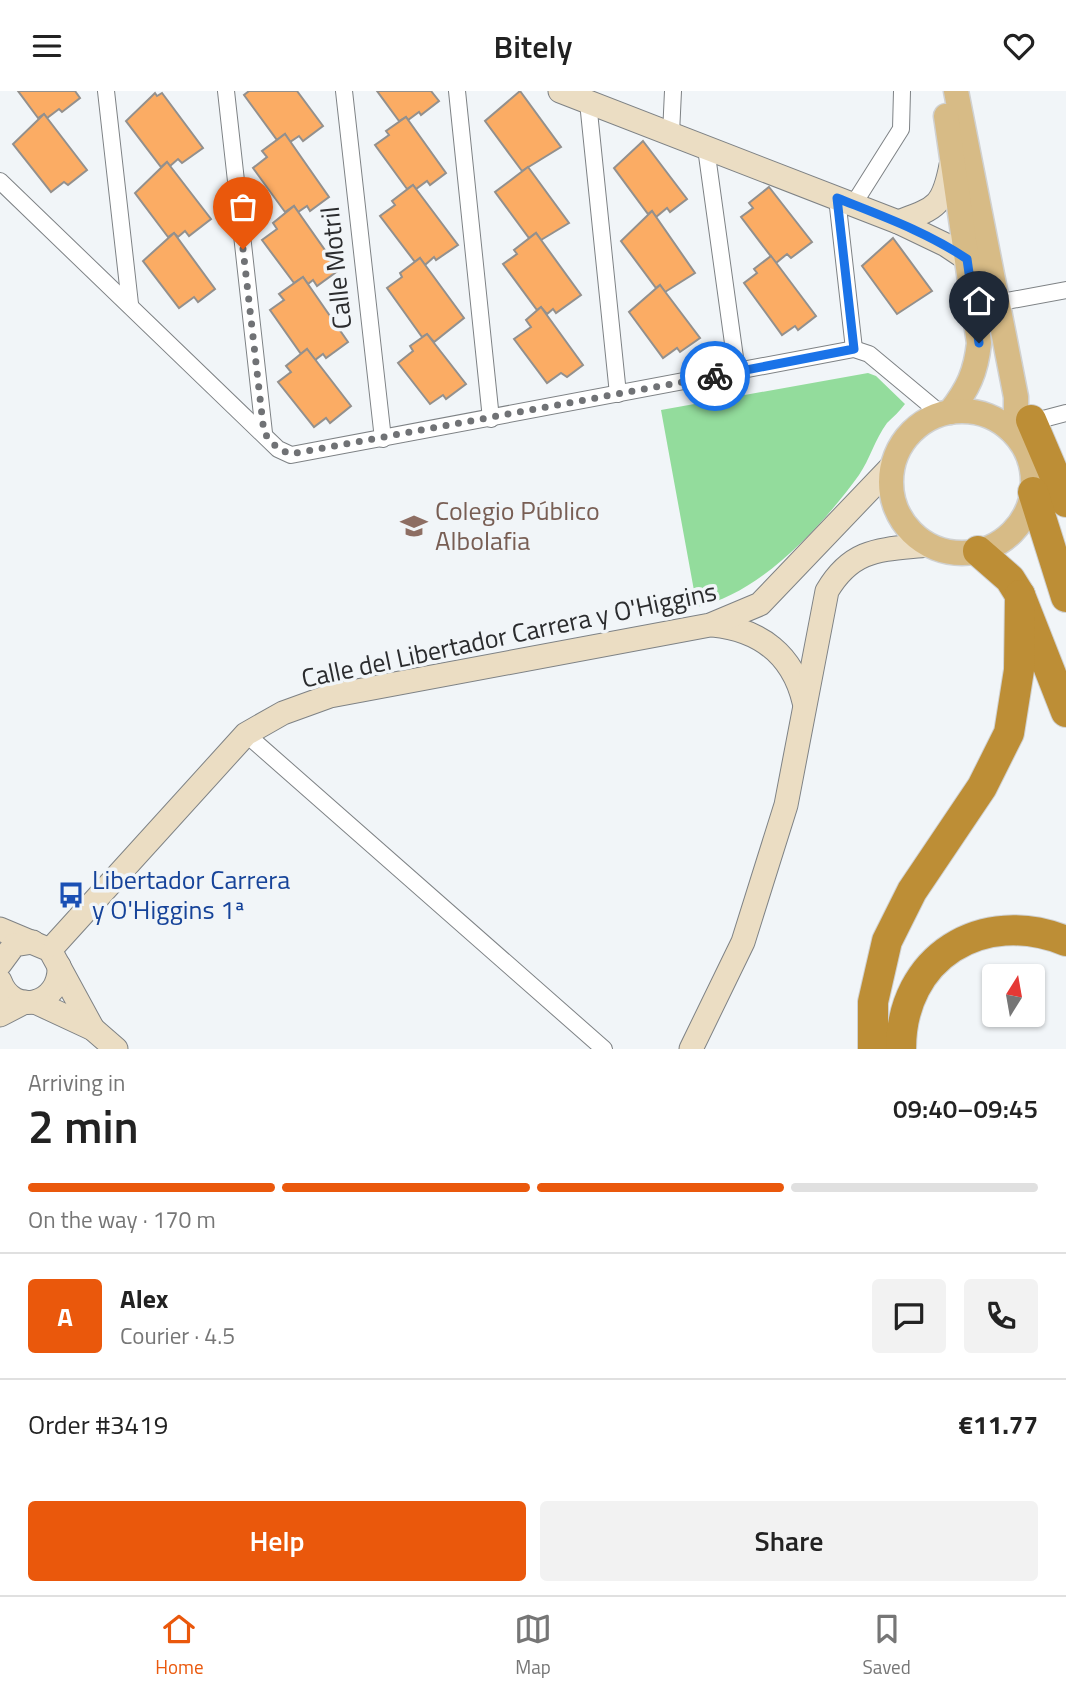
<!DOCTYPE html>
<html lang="en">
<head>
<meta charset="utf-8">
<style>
	body { margin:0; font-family:"Titillium Web",sans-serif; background:#f2f2f2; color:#222; height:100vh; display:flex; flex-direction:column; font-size:26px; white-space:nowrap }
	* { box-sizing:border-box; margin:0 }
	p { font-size:23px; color:#767676 }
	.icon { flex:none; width:38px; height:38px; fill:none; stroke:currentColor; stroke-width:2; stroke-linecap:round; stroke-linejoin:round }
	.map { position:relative; height:958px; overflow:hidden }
	.panel { display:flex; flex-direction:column; background:#fff; flex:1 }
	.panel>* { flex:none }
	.needle { width:46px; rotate:11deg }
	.buttons { position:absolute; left:982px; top:873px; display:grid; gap:14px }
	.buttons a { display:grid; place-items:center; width:63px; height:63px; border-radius:7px; background:#fff; box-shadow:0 2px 5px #0004; font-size:35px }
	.pin { position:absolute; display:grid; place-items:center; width:60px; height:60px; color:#fff; margin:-72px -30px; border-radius:50% 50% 50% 0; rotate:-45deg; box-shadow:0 0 7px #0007 }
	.pin .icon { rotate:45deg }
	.courier { position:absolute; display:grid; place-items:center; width:70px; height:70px; margin:-35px; border:5px solid #1a73e8; border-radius:50%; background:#fff; color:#222; box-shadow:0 2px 9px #0007 }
	.headline em { font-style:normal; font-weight:600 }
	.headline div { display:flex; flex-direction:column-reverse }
	.headline { display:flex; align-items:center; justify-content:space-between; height:119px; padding:0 28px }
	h1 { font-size:46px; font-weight:600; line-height:52px }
	.bar { display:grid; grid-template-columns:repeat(4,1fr); gap:10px 7px; align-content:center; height:84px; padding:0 28px }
	.bar i { height:9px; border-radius:5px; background:#e0e0e0 }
	.bar .on { background:#ea580c }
	.bar p { grid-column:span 4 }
	.line { display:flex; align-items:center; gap:18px; padding:0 28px; border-top:2px solid #e0e0e0 }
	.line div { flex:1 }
	.round { display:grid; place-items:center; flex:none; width:74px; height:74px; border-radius:7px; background:#f2f2f2 }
	.button { display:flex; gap:14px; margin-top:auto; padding:14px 28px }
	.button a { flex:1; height:80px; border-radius:7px; background:#ea580c; color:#fff; font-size:28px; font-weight:600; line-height:80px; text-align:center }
	.button a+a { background:#f2f2f2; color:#222 }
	header { display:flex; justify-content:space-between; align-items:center; height:91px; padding:0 28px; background:#fff; font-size:32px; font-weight:600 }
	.tab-bar { display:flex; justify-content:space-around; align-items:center; height:98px; border-top:2px solid #e0e0e0; background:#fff; font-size:19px; color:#767676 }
	.tab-bar a { display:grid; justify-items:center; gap:4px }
	.tab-bar .on { color:#ea580c }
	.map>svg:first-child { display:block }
	.green { fill:#93dc9c }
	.building { fill:#fbac64; stroke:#93908d; stroke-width:2 }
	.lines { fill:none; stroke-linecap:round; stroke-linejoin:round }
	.street-casing { stroke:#7e8285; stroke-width:18 }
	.secondary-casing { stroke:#7e8285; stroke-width:25 }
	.primary-casing { stroke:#d0d1d1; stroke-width:27 }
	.highway-casing { stroke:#d0d1d1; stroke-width:32 }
	.street { stroke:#fff; stroke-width:16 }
	.secondary { stroke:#ebddc3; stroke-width:23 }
	.primary { stroke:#d7bb86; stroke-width:24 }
	.highway { stroke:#bd8e36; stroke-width:30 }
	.done { stroke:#707275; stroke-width:7; stroke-dasharray:0 12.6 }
	.route { stroke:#1a73e8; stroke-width:9 }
	.labels { text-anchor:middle; stroke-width:7; stroke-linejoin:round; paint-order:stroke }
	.street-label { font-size:26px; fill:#2b2c2e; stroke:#f1f5f8 }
	.education-label { font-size:26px; fill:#785e54; stroke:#f1f5f8; text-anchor:start }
	.transit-label { font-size:26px; fill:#164399; stroke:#f1f5f8; text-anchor:start }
</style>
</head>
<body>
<header><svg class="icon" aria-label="menu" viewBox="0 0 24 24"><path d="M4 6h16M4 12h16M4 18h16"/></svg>Bitely<svg class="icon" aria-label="heart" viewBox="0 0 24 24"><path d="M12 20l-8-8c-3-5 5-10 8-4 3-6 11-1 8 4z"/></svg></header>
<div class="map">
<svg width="1066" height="958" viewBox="0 0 1066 958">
	<rect width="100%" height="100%" fill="#f1f5f8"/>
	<path class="green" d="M868 282 876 285 905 313C900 320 893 326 887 332 875 348 870 368 859 384 822 435 760 503 697 516L661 319Z"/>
	<g class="building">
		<path d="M18 0H75L80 7 62 21 59 18 47 27 44 23 38 27Z"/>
		<path d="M249 0H297L323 35 303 50 299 45 290 51 285 43 277 49 244 4Z"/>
		<path d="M377 0H431L439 10 421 24 419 21 408 29 406 26 399 30Z"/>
		<path d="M520 0 561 56 522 80 485 30Z"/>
		<path d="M155 2 157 5 162 2 203 57 182 72 178 68 170 75 167 71 161 76 126 30Z"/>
		<path d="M44 23 87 79 68 94 64 91 51 101 13 53Z"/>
		<path d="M406 26 446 82 430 94 427 90 416 98 413 94 407 98 375 54 389 44 386 40Z"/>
		<path d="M285 43 329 106 310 120 307 115 298 121 294 115 285 121 253 77 267 66 262 60Z"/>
		<path d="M643 50 687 108 670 121 667 117 656 126 652 120 648 123 614 77Z"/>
		<path d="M167 71 211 128 189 145 185 140 178 146 174 142 168 146 135 102Z"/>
		<path d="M528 76 569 132 541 149 536 142 529 147 495 101Z"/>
		<path d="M413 94 458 154 436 169 434 166 425 174 420 167 415 171 380 125 395 114 392 110Z"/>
		<path d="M769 96 812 151 791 167 787 163 776 172 741 126 753 117 749 112Z"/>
		<path d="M294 115 339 179 317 195 313 189 308 193 303 186 294 192 262 149 277 138 273 132Z"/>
		<path d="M652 120 695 182 665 201 660 194 656 197 621 150Z"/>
		<path d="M174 142 215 198 198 211 194 206 179 217 143 170Z"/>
		<path d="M536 142 581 204 556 222 553 218 547 223 541 216 537 219 503 173 517 163 514 159Z"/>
		<path d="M893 147 932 200 897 223 862 175Z"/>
		<path d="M771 165 816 225 798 239 795 235 782 244 744 192 757 182 754 178Z"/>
		<path d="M420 167 464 227 434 251 427 243 422 246 387 197 402 186 400 182Z"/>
		<path d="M303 186 348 251 326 267 323 263 315 269 307 258 301 263 270 219 284 209 279 203Z"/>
		<path d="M660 194 700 247 680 261 677 257 663 267 629 221Z"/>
		<path d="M541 216 583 274 567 286 561 282 547 292 514 248 531 236 526 229Z"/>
		<path d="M427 243 466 293 446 308 443 304 430 313 398 272 413 260 410 255Z"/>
		<path d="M307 258 351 315 330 332 326 327 314 336 278 291 291 281 286 275Z"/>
	</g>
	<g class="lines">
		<g class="street-casing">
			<g id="street">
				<path d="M106 0 130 213"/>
				<path d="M226 0 264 342"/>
				<path d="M344 0 383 348"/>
				<path d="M457 0 491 328"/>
				<path d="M588 11 618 303"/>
				<path d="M671 43 673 0"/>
				<path d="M706 57 737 281"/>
				<path d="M0 90 278 358 291 364 854 258 869 263 941 323"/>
				<path d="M837 107 854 258"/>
				<path d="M853 114 901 38 902 0"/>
				<path d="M996 212 1066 199"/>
				<path d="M1028 332 1066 322"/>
				<path d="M246 643 604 958"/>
			</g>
		</g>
		<g class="secondary-casing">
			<g id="secondary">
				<path d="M560 0 898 131 946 154 967 168"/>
				<path d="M898 131C936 117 943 116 951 74"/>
				<path d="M713 534C761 539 793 564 804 611"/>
				<path d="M0 838 50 859 93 938"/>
				<path d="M50 859 246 643 283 622 330 605 710 534 760 513 893 374"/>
				<path d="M0 873 14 854 33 851"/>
				<path d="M0 890C13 926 61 914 59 875"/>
				<path d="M35 911 93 938 116 958"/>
				<path d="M0 924 25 911"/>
				<path d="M691 958 743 851 786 714 827 500C853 456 882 459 928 454"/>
			</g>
		</g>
		<g class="primary-casing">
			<g id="primary">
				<path d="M956 0 1016 306V325L1011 339"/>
				<path d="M946 25 979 252C976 281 968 298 950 321"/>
				<circle cx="962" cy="391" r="71"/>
			</g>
		</g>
		<g class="highway-casing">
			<g id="highway">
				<path d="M1031 329 1066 411"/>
				<path d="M1033 401 1066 506"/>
				<path d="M978 460 1010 488 1020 504 1066 621"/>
				<path d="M873 958V911L887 850 912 800 982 696 1009 642 1019 579 1020 504"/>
				<path d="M901 958C901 866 982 816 1066 850"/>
			</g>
		</g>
		<use href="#street" class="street"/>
		<use href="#secondary" class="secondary"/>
		<use href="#primary" class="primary"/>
		<use href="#highway" class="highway"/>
	</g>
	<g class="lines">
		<path class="done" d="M243 158 264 342 278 358 291 363 715 285"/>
		<path class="route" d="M715 285 854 258 837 107C882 125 927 141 967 168L979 252"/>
	</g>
	<defs>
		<g id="school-bare" transform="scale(2.1)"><path d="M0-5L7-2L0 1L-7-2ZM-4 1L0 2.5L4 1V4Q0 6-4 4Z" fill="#8d6e63" stroke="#f1f5f8" stroke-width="2.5" paint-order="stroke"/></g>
		<g id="bus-bare" transform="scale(2.1)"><path d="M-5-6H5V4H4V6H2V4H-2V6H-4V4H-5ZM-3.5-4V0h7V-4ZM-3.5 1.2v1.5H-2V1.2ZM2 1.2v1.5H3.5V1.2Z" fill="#1a4fb4" stroke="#f1f5f8" stroke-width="2.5" paint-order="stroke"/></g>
	</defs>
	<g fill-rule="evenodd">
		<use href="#school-bare" x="414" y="435"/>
		<use href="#bus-bare" x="71" y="804"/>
	</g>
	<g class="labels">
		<g class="street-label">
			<text transform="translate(336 177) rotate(-96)" y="9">Calle Motril</text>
			<text transform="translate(509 544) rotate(-12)" y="9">Calle del Libertador Carrera y O'Higgins</text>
		</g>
		<g class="education-label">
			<text x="435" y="429">Colegio Público<tspan x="435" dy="30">Albolafia</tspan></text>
		</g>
		<g class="transit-label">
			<text x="92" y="798">Libertador Carrera<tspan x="92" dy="30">y O'Higgins 1ª</tspan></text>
		</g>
	</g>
</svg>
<div class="buttons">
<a><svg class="needle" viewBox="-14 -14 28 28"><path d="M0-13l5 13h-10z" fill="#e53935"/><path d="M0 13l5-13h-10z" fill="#767676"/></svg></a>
</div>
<div class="pin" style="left:243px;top:158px;background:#ea580c"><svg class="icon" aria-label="bag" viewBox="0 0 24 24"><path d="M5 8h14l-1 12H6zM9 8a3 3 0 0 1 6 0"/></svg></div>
<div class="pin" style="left:979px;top:252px;background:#1f2937"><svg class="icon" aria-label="home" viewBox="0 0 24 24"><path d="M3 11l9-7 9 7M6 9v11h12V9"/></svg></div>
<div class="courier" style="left:715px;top:285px"><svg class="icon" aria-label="bike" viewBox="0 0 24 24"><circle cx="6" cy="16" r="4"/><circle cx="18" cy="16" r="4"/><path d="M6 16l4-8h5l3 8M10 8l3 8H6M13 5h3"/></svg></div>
</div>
<section class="panel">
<div class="headline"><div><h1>2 min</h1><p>Arriving in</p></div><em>09:40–09:45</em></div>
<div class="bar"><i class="on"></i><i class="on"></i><i class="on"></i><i></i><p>On the way · 170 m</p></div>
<div class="line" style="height:126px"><b class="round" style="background:#ea580c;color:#fff">A</b><div><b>Alex</b><p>Courier · 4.5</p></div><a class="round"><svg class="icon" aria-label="chat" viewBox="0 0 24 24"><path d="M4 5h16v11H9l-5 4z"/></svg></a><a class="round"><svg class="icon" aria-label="phone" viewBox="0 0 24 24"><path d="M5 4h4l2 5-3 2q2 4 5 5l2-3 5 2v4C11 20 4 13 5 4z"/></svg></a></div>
<div class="line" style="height:91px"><div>Order #3419</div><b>€11.77</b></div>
<div class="button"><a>Help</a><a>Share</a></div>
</section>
<nav class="tab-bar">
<a class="on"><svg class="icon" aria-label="home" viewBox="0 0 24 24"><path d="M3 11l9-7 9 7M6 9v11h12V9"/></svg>Home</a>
<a><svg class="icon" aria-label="map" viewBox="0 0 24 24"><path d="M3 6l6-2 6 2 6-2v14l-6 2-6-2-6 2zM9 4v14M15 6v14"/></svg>Map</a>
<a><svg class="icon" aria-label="saved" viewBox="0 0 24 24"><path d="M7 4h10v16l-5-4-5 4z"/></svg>Saved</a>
</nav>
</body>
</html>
